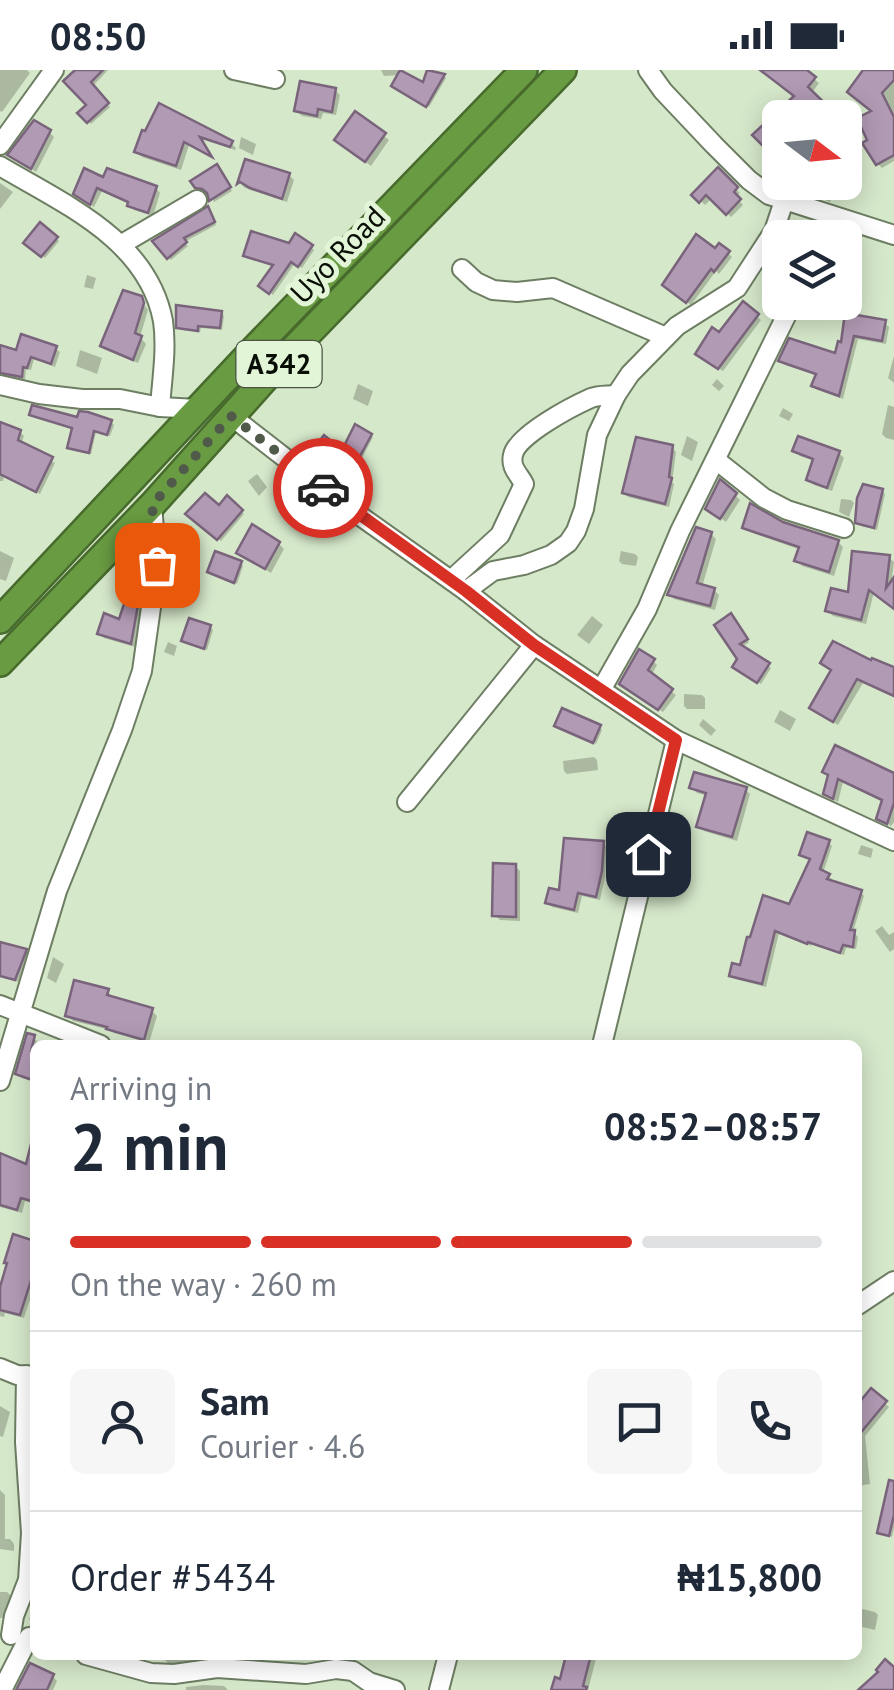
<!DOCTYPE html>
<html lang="en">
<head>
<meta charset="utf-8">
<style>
	body { margin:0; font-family:"PT Sans",sans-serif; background:#f6f6f7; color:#1f2937; height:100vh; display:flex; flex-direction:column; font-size:38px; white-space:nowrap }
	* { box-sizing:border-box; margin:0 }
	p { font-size:32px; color:#747a83 }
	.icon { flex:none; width:55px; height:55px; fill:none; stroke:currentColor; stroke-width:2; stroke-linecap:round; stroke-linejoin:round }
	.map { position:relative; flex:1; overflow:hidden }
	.details { position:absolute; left:30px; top:970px; width:832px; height:620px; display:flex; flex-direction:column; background:#fff; border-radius:15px; box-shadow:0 5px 25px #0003 }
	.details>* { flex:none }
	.needle { width:65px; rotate:106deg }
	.fabs { position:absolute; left:762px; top:30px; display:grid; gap:20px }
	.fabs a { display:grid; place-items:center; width:100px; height:100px; border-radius:15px; background:#fff; box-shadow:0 5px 25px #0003; font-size:50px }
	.pin { position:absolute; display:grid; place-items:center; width:85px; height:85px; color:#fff; margin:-42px; border-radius:20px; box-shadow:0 5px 15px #0006 }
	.courier { position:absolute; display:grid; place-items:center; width:100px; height:100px; margin:-50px; border:8px solid #d93025; border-radius:50%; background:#fff; color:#222; box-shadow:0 2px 12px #0007 }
	.summary em { font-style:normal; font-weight:800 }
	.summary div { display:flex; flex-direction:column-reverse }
	.summary { display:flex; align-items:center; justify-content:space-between; height:170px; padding:0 40px }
	h1 { font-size:65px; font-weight:800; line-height:75px }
	.bar { display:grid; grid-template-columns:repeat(4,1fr); gap:15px 10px; align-content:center; height:120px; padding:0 40px }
	.bar i { height:12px; border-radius:8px; background:#e0e1e3 }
	.bar .selected { background:#d93025 }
	.bar p { grid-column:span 4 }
	.line { display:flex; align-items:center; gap:25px; padding:0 40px; border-top:2px solid #e0e1e3 }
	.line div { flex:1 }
	.round { display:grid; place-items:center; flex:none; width:105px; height:105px; border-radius:15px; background:#f6f6f7 }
	.status { display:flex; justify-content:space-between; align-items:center; height:70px; padding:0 50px; background:#fff; direction:ltr }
	.status svg { height:28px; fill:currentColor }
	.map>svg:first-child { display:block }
	.shadow { fill:#0003 }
	.building { fill:#b19ab4; stroke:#79647c; stroke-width:2.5 }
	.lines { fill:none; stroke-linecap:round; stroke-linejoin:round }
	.minor-casing { stroke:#6d7e63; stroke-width:22 }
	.highway-casing { stroke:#476a2d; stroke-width:30 }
	.minor { stroke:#fff; stroke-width:18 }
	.highway { stroke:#699b42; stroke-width:25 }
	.done { stroke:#505a4a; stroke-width:10; stroke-dasharray:0 18 }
	.route { stroke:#d93025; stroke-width:12 }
	.labels { text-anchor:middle; stroke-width:10; stroke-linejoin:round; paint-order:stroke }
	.shield { fill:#e3f5d7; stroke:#4a5344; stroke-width:2.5 }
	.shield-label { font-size:28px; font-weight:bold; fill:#080e05 }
	.street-label { font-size:30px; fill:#080e05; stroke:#e3f5d7 }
</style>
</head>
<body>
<div class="status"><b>08:50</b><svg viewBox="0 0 49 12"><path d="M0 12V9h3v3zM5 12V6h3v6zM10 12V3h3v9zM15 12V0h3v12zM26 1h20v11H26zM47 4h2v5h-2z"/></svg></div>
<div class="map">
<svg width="894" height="1620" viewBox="0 0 894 1620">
	<rect width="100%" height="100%" fill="#d6e8ca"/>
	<g class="shadow">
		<path d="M0 0H27L30 3 2 42 0 41Z"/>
		<path d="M79 0H108L92 17 110 37 91 54 81 43 89 35Z"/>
		<path d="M381 0H397L424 16 444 6 446 8 429 37 396 18 401 5 384 6Z"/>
		<path d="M762 0H803L819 13 811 24 780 48V83L776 86 756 65 797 26Z"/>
		<path d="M865 0H894V91L882 98 878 94 875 42Z"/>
		<path d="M335 20 340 25 336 45 323 43 321 49 302 46 297 41Z"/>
		<path d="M160 36 231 73 236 78 235 80 201 69 212 87 189 75 181 100 142 87 137 82Z"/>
		<path d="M356 45 389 70 371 96 342 75Z"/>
		<path d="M49 62 54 67 36 102 10 85Z"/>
		<path d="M241 67 256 74 253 85 239 78Z"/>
		<path d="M247 92 289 105 294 110 287 132 245 118 240 113Z"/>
		<path d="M771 97 780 101V111L768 104Z"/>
		<path d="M219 100 232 121 214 132 210 122 197 116Z"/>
		<path d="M718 101 740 123 736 127 743 135 731 147 712 128 705 135 695 125Z"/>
		<path d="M104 110 156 118 160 123 153 146 134 140 130 134 102 121 94 137 80 128Z"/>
		<path d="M785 112H808L833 124 830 132Z"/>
		<path d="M0 113 13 122 0 139Z"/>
		<path d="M210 142 216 155 184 172 188 176 171 190 155 172Z"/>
		<path d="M40 156 59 171 45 188 26 173Z"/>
		<path d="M290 176 311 177 314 180 302 198 295 193 273 225 262 216 275 196 246 185Z"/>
		<path d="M716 181 728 183 732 187 719 204 716 201 691 235 669 219Z"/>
		<path d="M778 182 780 183V208L775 216 762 207Z"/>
		<path d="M845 184 851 188 845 209Z"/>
		<path d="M87 205 96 208 93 219 84 217Z"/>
		<path d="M141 230 148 240 140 267 146 274 138 293 108 280 103 275Z"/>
		<path d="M744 235 761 250 723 301 702 288Z"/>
		<path d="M221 243 224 246 222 260 201 258 200 262 182 260 179 257Z"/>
		<path d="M848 246 884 253 889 257 886 274 858 269 843 329 818 320 814 316 818 306 785 295 781 291 837 286 843 275Z"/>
		<path d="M0 278 17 283 56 279 60 282 55 297 34 289 31 300 26 299 25 310 0 306Z"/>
		<path d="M80 280 102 288 97 304 76 296Z"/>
		<path d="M894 286V313L888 308Z"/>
		<path d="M717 309 724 316 719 321 712 315Z"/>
		<path d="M358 314 373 321 368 336 353 329Z"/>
		<path d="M888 335 894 337V370L886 368 882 364Z"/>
		<path d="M783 338 793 344 789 351 779 346Z"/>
		<path d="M35 347 111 352 114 355 110 366 96 362 91 384 73 380 70 377 74 359Z"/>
		<path d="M0 359 20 362 24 366 21 374 55 393 40 424 4 406 3 411H0Z"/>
		<path d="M371 366 373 367 361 390 350 403 349 408 367 424 363 428 345 412 343 415 332 406 338 398 343 384Z"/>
		<path d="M687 366 698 372 692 391 681 385Z"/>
		<path d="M672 378 676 382 672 412 674 414 669 437 628 427 624 422Z"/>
		<path d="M795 381 839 383 844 388 832 421 814 415 809 410 815 391 800 386Z"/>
		<path d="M257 404 267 417 259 426 248 411Z"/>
		<path d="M882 421 885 424 877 460 861 456 858 453Z"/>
		<path d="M735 425 740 430 726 452 713 443Z"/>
		<path d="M227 429 244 444 221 471 189 444 219 439Z"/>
		<path d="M841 429 851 430 854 433 849 447 839 442Z"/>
		<path d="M322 438 332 449 322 458 311 447Z"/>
		<path d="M782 454 838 472 843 477 834 506 802 496 797 490 801 480 750 462 745 457Z"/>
		<path d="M711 464 716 469 702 517 714 520 719 525 715 540 674 529 670 524Z"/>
		<path d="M279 474 284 479 271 503 239 483Z"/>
		<path d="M0 481 14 488 6 511 0 509Z"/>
		<path d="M621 481 635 484 638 487 636 496 622 494 619 491Z"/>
		<path d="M888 487 894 492 891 516 894 511V537L874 522 866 554 833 546 828 541 850 525Z"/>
		<path d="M241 493 243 496 237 514 210 502Z"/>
		<path d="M172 496 198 509 193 523 179 517 181 510 171 505Z"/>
		<path d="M141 509 146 514 135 577 104 568 100 563 121 552Z"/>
		<path d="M592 546 603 555 589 574 577 565Z"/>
		<path d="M734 549 749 572 741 578 771 598 761 614 738 600 740 589Z"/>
		<path d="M210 557 213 560 207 580 184 571Z"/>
		<path d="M168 572 177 576 174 586 164 582Z"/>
		<path d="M653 591 657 595 651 606 676 625 663 642 626 617Z"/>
		<path d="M894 600V626L863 613 838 655 817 642 834 601Z"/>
		<path d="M684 624 702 625 705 628V639H687L684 636Z"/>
		<path d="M780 640 796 649 790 661 774 652Z"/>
		<path d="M703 649 716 660 711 666 699 655Z"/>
		<path d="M599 657 602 660 596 674 560 658Z"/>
		<path d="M594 687 597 690 598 700 567 704 564 701 563 691Z"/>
		<path d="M830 706H894V752L891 756 879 748 884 731 843 712 838 732 830 728 826 724Z"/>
		<path d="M692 718 745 719 750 724 737 771 704 761 699 756 708 726 697 723Z"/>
		<path d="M828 772 832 776 823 803 832 809 831 813 861 822 864 826 853 862 858 867 856 879 846 878 844 885 811 874V876L779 863 766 917 735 909 732 906 742 899 791 837 812 790 802 785Z"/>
		<path d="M603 773 607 777 605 807 600 830 582 826 578 843 552 837 548 832 561 823Z"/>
		<path d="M861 775 873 779 871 788 858 784Z"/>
		<path d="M515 796 520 801V851L500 850 495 845Z"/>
		<path d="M882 856 889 865 894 862V879L890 882 875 861Z"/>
		<path d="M0 874 25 881 28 884 18 912 0 907Z"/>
		<path d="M53 887 64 894 56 913 47 908Z"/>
		<path d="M107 921 112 926V929L152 941 157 946 149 973 114 963 111 960 73 951 68 946Z"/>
		<path d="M33 968 37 971 34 985 35 1012 22 1008 18 1004Z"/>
		<path d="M34 1074 35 1134 25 1131 22 1143 0 1137V1086L28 1097Z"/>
		<path d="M15 1167 35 1173V1214L24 1248 5 1243 4 1247 0 1246V1224Z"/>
		<path d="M871 1321 889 1337 865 1366 870 1414 858 1416V1356L868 1355 858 1345V1337Z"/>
		<path d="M0 1336 10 1342 3 1367 0 1366Z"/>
		<path d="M0 1420 5 1425V1469H10L14 1474V1481L0 1479Z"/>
		<path d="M894 1432V1458L892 1467 880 1462Z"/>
		<path d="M0 1522H7L12 1527 6 1548H0Z"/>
		<path d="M35 1534V1554L29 1549Z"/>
		<path d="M858 1538 875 1542 878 1545 875 1560 858 1556Z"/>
		<path d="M164 1585H192V1594H169L164 1589Z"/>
		<path d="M569 1585H597L588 1620H554L562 1612Z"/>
		<path d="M52 1606 57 1611 53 1620H19Z"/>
		<path d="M204 1615 224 1616 228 1620H186V1617Z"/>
	</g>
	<g class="building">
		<path d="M75 0H103L91 12 109 33 87 53 77 43 86 35 63 11Z"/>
		<path d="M400 0 423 12 427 0 445 4 426 37 391 16Z"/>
		<path d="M760 0H807L816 7 808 17 840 48H780V74L770 83 752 65 794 26Z"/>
		<path d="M863 0H894V10L882 23 894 47V85L876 95 862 73 867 70 857 48 871 41 847 22Z"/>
		<path d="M300 11 336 18 332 42 318 39 317 46 294 41Z"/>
		<path d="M159 33 233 71 230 77 200 67 212 87 184 72 176 96 134 82 142 60 145 61Z"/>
		<path d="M355 41 386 63 365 92 334 70Z"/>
		<path d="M34 50 51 60 31 99 7 85Z"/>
		<path d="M245 89 290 103 282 129 250 118 240 112 237 114Z"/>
		<path d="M217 94 231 117 209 131 207 123 202 119 195 118 190 111Z"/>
		<path d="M718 97 738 117 734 122 741 129 726 145 706 125 699 133 691 125Z"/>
		<path d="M84 98 103 107 107 98 157 116 148 143 127 136 128 132 97 118 90 135 73 124Z"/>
		<path d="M208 136 215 152 184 168 187 172 167 189 152 171Z"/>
		<path d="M40 152 58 167 41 187 23 173Z"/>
		<path d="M251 161 289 173 295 163 313 175 298 197 291 192 269 224 258 216 273 195 243 186Z"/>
		<path d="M696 164 715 178 719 173 730 181 714 202 711 199 686 233 662 215Z"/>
		<path d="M123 220 142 226 144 233 135 263 142 266 133 290 100 276Z"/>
		<path d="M743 231 759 244 718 299 695 284 712 257 719 262Z"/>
		<path d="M176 235 222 241 220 258 198 256V261L176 258Z"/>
		<path d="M845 243 886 250 882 271 854 266 839 326 811 316 816 304 778 291 789 268 835 283 838 271 841 272Z"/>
		<path d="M21 264 57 276 51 294 31 287 27 298 23 297 22 307 0 303V275L16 280Z"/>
		<path d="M32 335 77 347 79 341 88 342 112 350 107 365 94 361 89 383 67 378 72 358 29 345Z"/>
		<path d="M0 352 21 360 18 370 53 387 36 422 0 404Z"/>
		<path d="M355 354 372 364 359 388 349 400V404L367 420 360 428 342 412 340 415 329 406 332 403 323 394 330 387 338 394 340 392 317 374 324 365 342 380Z"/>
		<path d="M798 366 840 381 827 418 806 410 813 389 792 381Z"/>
		<path d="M636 367 673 375 669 407 672 408 665 434 622 423Z"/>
		<path d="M720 409 737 423 720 449 705 439Z"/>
		<path d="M863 414 883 419 874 458 855 453 857 428Z"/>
		<path d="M205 423 219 435 227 425 243 440 217 470 185 444Z"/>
		<path d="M750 433 783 452 839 470 829 502 794 491 799 477 742 458Z"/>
		<path d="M252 454 280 472 265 499 236 483Z"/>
		<path d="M696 457 712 462 697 513 715 518 710 536 667 525Z"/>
		<path d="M215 481 242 491 234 513 207 502Z"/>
		<path d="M852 481 890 485 886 518 894 507V539L869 520 861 550 825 541 831 518 848 522Z"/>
		<path d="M134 504 143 507 131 574 97 564 104 543 119 549Z"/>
		<path d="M731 543 748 569 740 574 770 593 757 613 732 597 737 589 714 555Z"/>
		<path d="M189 548 211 555 204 579 181 571Z"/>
		<path d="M833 571 871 590 872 588 894 597V626L857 609 833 652 809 638 831 600 820 593Z"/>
		<path d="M639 579 655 589 648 600 673 619 658 640 619 614Z"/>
		<path d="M562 638 601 655 593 673 554 656Z"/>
		<path d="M835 675 894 703V733L887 754 876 749 882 730 838 709 833 729 823 724 828 705 822 702Z"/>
		<path d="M694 702 747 717 732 767 696 757 706 723 689 718Z"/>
		<path d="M807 762 830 770 820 799 830 804 827 809 862 820 850 860H855L853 877 843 875 840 883 808 872 807 874 775 861 762 914 729 906 732 893 740 895 747 867H750L763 825 789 834 810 789 799 785Z"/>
		<path d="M564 768 604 771 602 801 596 827 578 823 574 840 545 833 549 818 559 820Z"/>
		<path d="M493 793 516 794V847L492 846Z"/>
		<path d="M0 872 27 879 15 910 0 906Z"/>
		<path d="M74 910 109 919 107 925 153 938 144 970 106 959 107 957 65 946Z"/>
		<path d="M27 963 35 965 31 981 35 982V1011L15 1004Z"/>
		<path d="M31 1074 35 1075V1132L21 1128 17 1140 0 1135V1083L26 1094Z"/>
		<path d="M13 1164 35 1171 32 1190H35V1198L20 1245 0 1240V1217L7 1193H4Z"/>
		<path d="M871 1318 887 1331 858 1366V1334Z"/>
		<path d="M889 1410 894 1411V1445L889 1466 877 1463Z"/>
		<path d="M566 1585H591L583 1616 587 1617 586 1620H551L555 1607 560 1609Z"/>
		<path d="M885 1589 894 1597V1620H858L878 1602 876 1600Z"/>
		<path d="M30 1593 54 1604 47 1620H16Z"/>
	</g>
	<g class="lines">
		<g class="minor-casing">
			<g id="minor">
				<path d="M234 0 275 9"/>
				<path d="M648 0 663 21 714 75 749 110 769 125 894 165"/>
				<path d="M0 75 54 0"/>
				<path d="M0 96C64 134 148 170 163 251 167 279 162 309 160 337"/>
				<path d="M828 168 839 148"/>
				<path d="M122 174 197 130"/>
				<path d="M462 199 476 212 493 220 517 222 553 218 666 267"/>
				<path d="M0 315 39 324 82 329H120L160 337 198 339"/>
				<path d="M231 346 356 443 466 521 534 575 676 670 894 771"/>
				<path d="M716 390 764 428 787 440 844 458"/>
				<path d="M451 510 500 465 524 414C519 404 510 398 513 385 517 365 573 336 591 328 599 325 607 326 616 325"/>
				<path d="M466 521 493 501 524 495 551 485 568 473 576 461 584 439 597 365 616 325 630 304 677 256 737 218 774 161 784 131"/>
				<path d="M601 620 647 539 680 461 793 232"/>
				<path d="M407 732 534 575"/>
				<path d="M0 935 101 975"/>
				<path d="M602 975 676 670"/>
				<path d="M0 1011 57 821 122 660 142 601 157 495 152 435"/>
				<path d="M858 1235 894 1211"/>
				<path d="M0 1298 17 1305 35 1306"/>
				<path d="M11 1565 14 1546 28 1510 31 1463 25 1372 26 1305"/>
				<path d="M86 1585 151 1603 174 1604 217 1598 306 1604 336 1599 353 1601 369 1612 395 1620"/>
				<path d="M2 1620 29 1567"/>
				<path d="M439 1620 448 1585"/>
			</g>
		</g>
		<g class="highway-casing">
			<g id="highway">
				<path d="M0 550 253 280 524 0"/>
				<path d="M0 593 152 435 273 300 563 0"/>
			</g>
		</g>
		<use href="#minor" class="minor"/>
		<use href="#highway" class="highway"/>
	</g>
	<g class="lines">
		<path class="done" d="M157 495 152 435 231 346 323 418"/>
		<path class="route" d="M323 418 466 521 534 575 676 670 648 784"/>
	</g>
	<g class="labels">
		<rect class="shield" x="236.5" y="271" width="85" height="46" rx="8"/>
		<g class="shield-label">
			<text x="279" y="304">A342</text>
		</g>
		<g class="street-label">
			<text transform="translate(338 185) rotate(-46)" y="10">Uyo Road</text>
		</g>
	</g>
</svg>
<div class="fabs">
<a><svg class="needle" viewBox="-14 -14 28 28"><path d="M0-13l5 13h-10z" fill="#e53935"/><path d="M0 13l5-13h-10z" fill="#747a83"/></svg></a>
<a><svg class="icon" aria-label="layers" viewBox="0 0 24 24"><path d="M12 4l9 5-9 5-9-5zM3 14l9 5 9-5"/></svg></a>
</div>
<div class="pin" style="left:157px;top:495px;background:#ea580c"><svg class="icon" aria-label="bag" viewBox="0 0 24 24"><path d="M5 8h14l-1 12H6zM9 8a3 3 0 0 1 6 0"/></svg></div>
<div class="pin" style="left:648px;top:784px;background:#1f2937"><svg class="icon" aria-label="home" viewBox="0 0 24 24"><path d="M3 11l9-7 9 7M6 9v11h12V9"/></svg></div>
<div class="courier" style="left:323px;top:418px"><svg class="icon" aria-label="car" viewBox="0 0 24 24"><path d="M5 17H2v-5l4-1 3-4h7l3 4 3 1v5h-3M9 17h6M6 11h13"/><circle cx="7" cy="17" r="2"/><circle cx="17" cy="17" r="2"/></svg></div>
<section class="details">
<div class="summary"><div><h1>2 min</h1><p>Arriving in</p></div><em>08:52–08:57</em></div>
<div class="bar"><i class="selected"></i><i class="selected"></i><i class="selected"></i><i></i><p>On the way · 260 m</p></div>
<div class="line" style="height:180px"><a class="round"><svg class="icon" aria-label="person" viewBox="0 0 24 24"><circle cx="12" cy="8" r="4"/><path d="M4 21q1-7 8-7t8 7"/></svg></a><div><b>Sam</b><p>Courier · 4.6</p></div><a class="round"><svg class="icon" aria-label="chat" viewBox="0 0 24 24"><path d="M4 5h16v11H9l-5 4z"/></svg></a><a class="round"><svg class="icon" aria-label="phone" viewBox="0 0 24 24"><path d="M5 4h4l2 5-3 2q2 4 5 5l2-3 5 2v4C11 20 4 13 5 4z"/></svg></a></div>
<div class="line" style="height:130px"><div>Order #5434</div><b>₦15,800</b></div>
</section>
</div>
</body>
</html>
